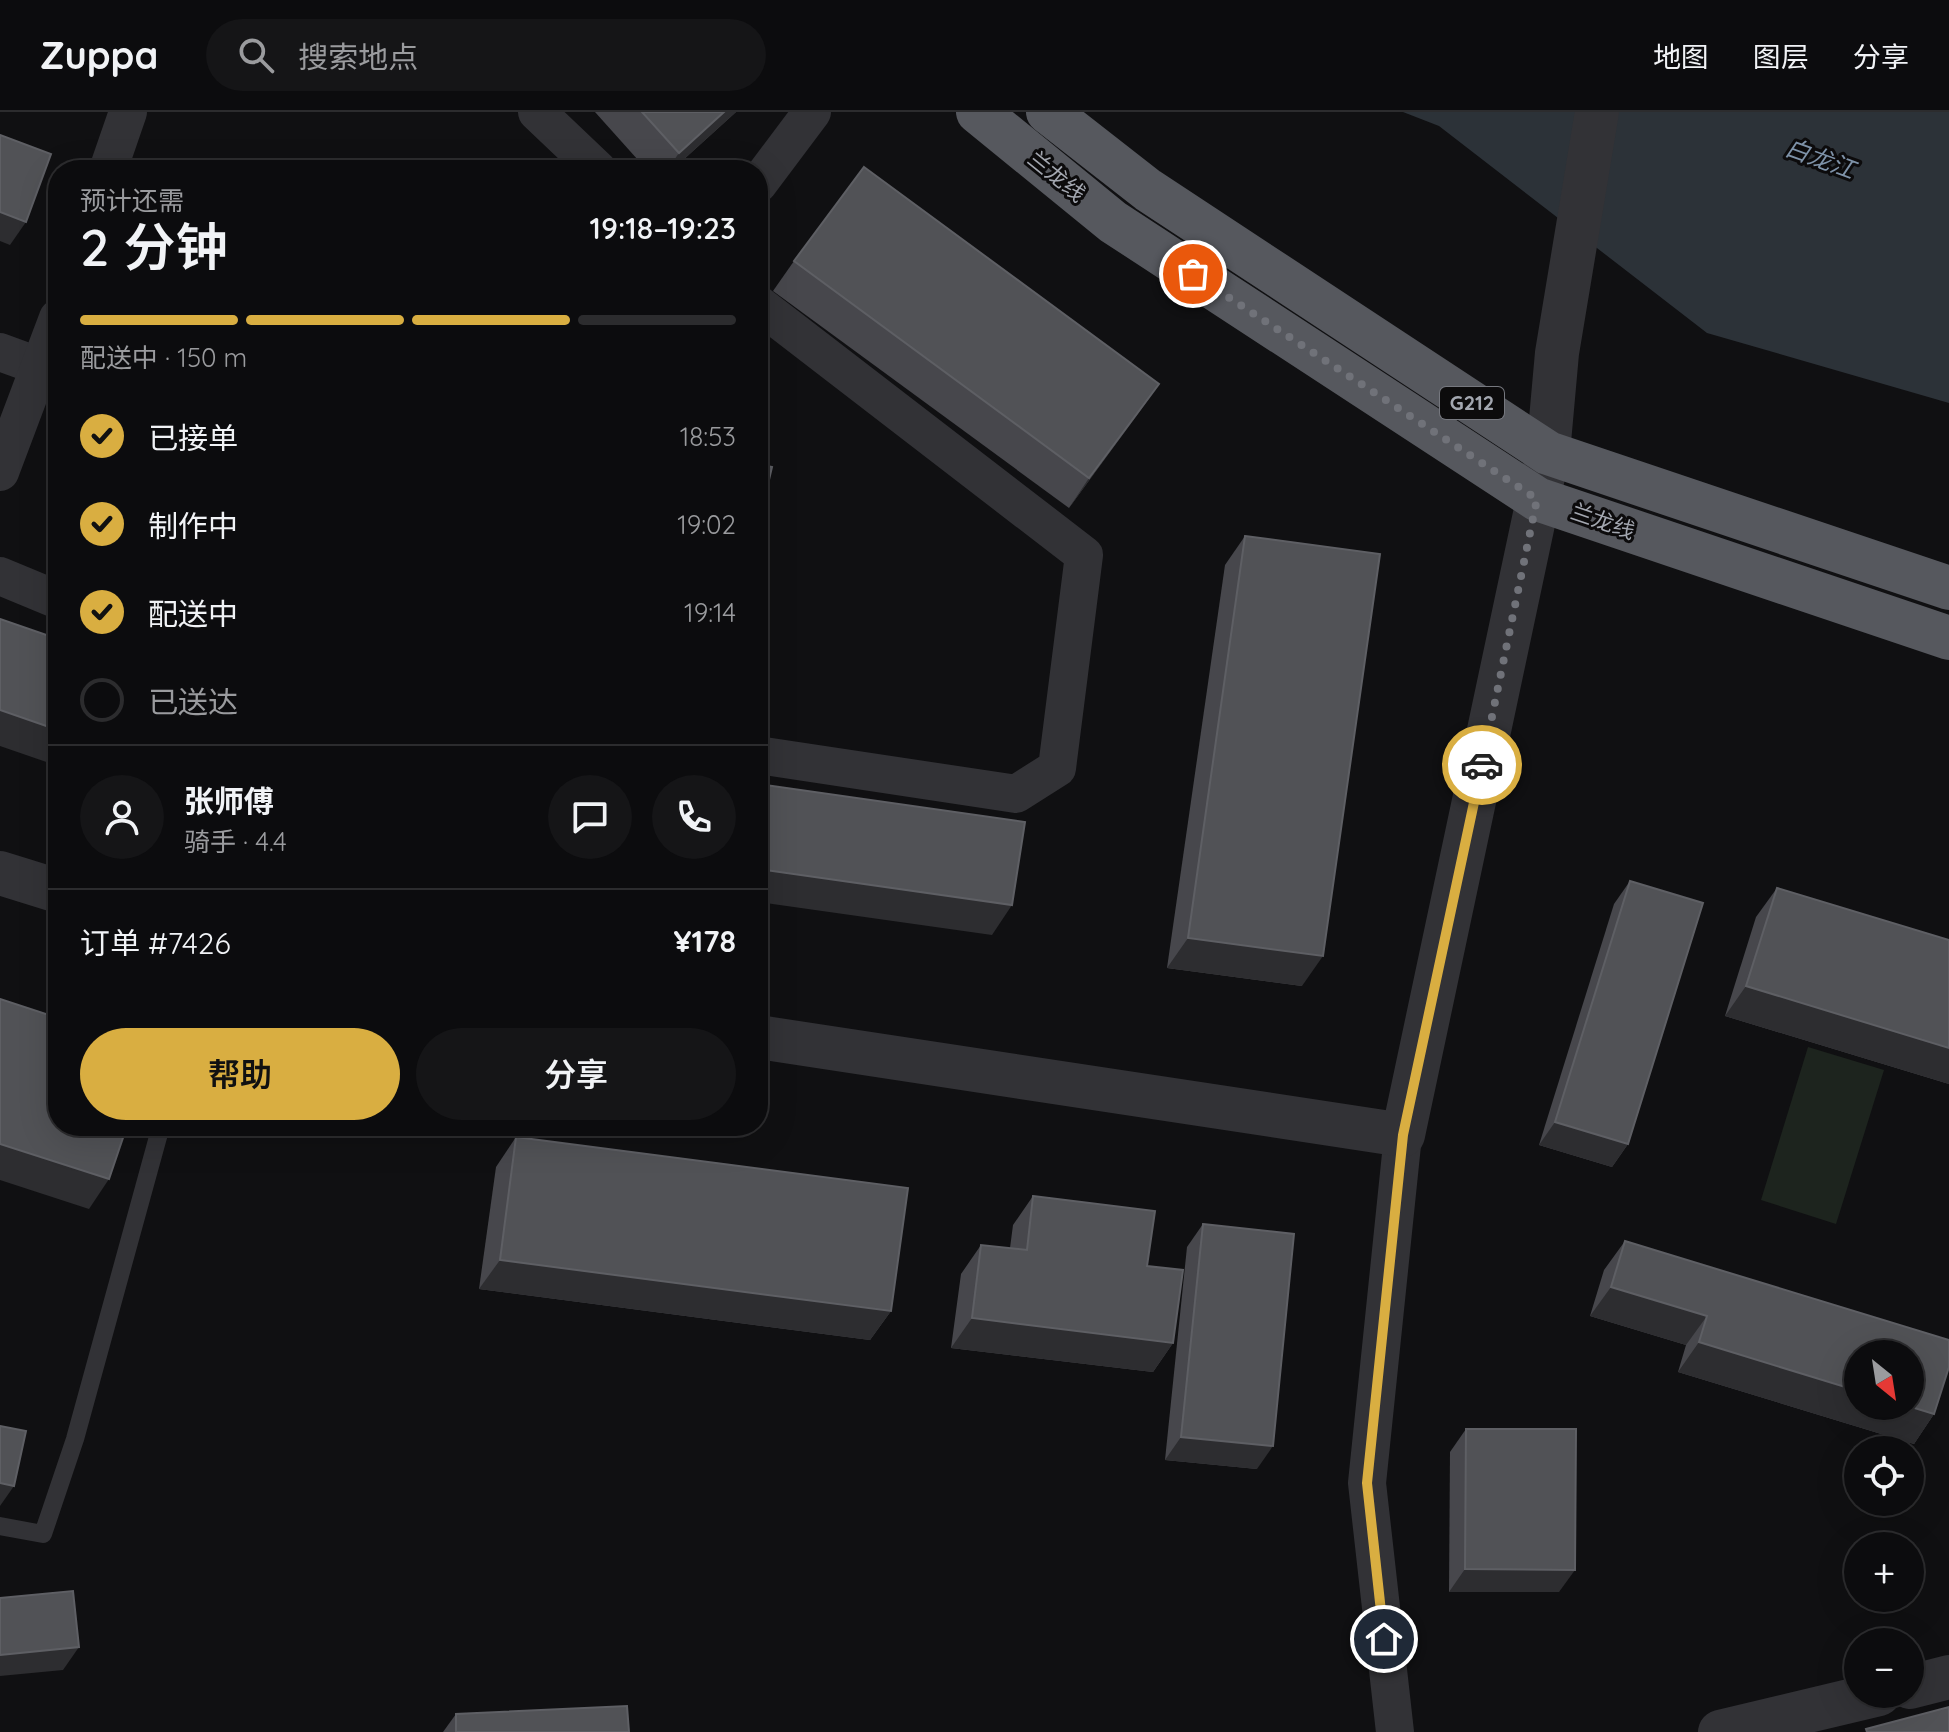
<!DOCTYPE html>
<html lang="zh">
<head>
<meta charset="utf-8">
<style>
	body { margin:0; font-family:Quicksand,"Noto Sans SC",sans-serif; background:#151517; color:#f1f3f6; height:100vh; display:flex; flex-direction:column; font-size:30px; white-space:nowrap }
	* { box-sizing:border-box; margin:0 }
	p { font-size:26px; color:#9a9b9e }
	.icon { flex:none; width:44px; height:44px; fill:none; stroke:currentColor; stroke-width:2; stroke-linecap:round; stroke-linejoin:round }
	.map { position:relative; flex:1; overflow:hidden }
	.sheet { position:absolute; left:48px; top:48px; width:720px; height:976px; display:flex; flex-direction:column; background:#0c0c0e; border-radius:32px; box-shadow:0 8px 32px #0002,0 0 0 2px #2c2c2e }
	.sheet>* { flex:none }
	.needle { width:52px; rotate:150deg }
	.controls { position:absolute; left:1844px; top:1228px; display:grid; gap:16px }
	.controls a { display:grid; place-items:center; width:80px; height:80px; border-radius:50%; background:#0c0c0e; box-shadow:0 8px 32px #0002,0 0 0 2px #2c2c2e; font-size:40px }
	.pin { position:absolute; display:grid; place-items:center; width:68px; height:68px; color:#fff; margin:-34px; border:4px solid #fff; border-radius:50%; box-shadow:0 2px 8px #0007 }
	.courier { position:absolute; display:grid; place-items:center; width:80px; height:80px; margin:-40px; border:6px solid #d9ae41; border-radius:50%; background:#fff; color:#222; box-shadow:0 2px 10px #0007 }
	.overview em { font-style:normal; font-weight:600 }
	.overview div { display:flex; flex-direction:column-reverse }
	.overview { display:flex; align-items:center; justify-content:space-between; height:136px; padding:0 32px }
	h1 { font-size:52px; font-weight:600; line-height:60px }
	.bar { display:grid; grid-template-columns:repeat(4,1fr); gap:12px 8px; align-content:center; height:96px; padding:0 32px }
	.bar i { height:10px; border-radius:6px; background:#2c2c2e }
	.bar .active { background:#d9ae41 }
	.bar p { grid-column:span 4 }
	.line { display:flex; align-items:center; gap:20px; padding:0 32px; border-top:2px solid #2c2c2e }
	.line div { flex:1 }
	.round { display:grid; place-items:center; flex:none; width:84px; height:84px; border-radius:42px; background:#151517 }
	ol { padding:0 32px; list-style:none }
	li { display:flex; align-items:center; gap:24px; height:88px }
	li p { margin-inline-start:auto }
	li .icon { padding:8px; border-radius:50%; background:#d9ae41; color:#111; stroke-width:4 }
	li:last-child { color:#9a9b9e }
	li i { width:44px; height:44px; border:4px solid #2c2c2e; border-radius:50% }
	.cta { display:flex; gap:16px; margin-top:auto; padding:16px 32px }
	.cta a { flex:1; height:92px; border-radius:48px; background:#d9ae41; color:#111; font-size:32px; font-weight:600; line-height:92px; text-align:center }
	.cta a+a { background:#151517; color:#f1f3f6 }
	header { display:flex; align-items:center; gap:48px; box-sizing:border-box; height:112px; padding:0 40px; background:#0c0c0e; border-bottom:2px solid #2c2c2e }
	header strong { font-size:38px }
	nav { display:flex; gap:44px; margin-inline-start:auto; font-size:28px }
	.search { width:560px; height:72px; background:#151517; display:flex; align-items:center; gap:20px; box-sizing:border-box; padding:0 28px; border-radius:44px; color:#9a9b9e; font-size:30px }
	.map>svg:first-child { display:block }
	.green { fill:#1d241e }
	.water { fill:#2c3238 }
	.lines { fill:none; stroke-linecap:round; stroke-linejoin:round }
	.service { stroke:#323236; stroke-width:18 }
	.minor { stroke:#323236; stroke-width:38 }
	.tertiary { stroke:#323236; stroke-width:44 }
	.trunk { stroke:#56585e; stroke-width:44 }
	.wall { fill:#47474c }
	.shaded-wall { fill:#2d2d30 }
	.building { fill:#515256; stroke:#5e5f64; stroke-width:2 }
	.done { stroke:#707279; stroke-width:8; stroke-dasharray:0 14.4 }
	.route { stroke:#d9ae41; stroke-width:10 }
	.labels { text-anchor:middle; stroke-width:6; stroke-linejoin:round; paint-order:stroke }
	.shield { fill:#0c0b0c; stroke:#76787f; stroke-width:2 }
	.shield-label { font-size:20px; font-weight:bold; fill:#a3a7b0 }
	.street-label { font-size:22px; fill:#a3a7b0; stroke:#0c0b0c }
	.water-label { font-size:24px; font-style:italic; fill:#7e92a8; stroke:#0c0b0c }
</style>
</head>
<body>
<header>
<strong>Zuppa</strong>
<div class="search"><svg class="icon" aria-label="search" viewBox="0 0 24 24"><circle cx="10" cy="10" r="6"/><path d="M15 15l6 6"/></svg>搜索地点</div>
<nav><a>地图</a><a>图层</a><a>分享</a></nav>
</header>
<div class="map">
<svg width="1949" height="1620" viewBox="0 0 1949 1620">
	<rect width="100%" height="100%" fill="#101012"/>
	<path class="green" d="M1808 935 1884 958 1836 1112 1761 1088Z"/>
	<path class="water" d="M1403 0H1949V291L1707 221 1439 14Z"/>
	<g class="lines">
		<path class="service" d="M0 1414 43 1422 75 1327 161 1014"/>
		<g class="minor">
			<path d="M537 0 598 58"/>
			<path d="M108 58 128 0"/>
			<path d="M758 72 812 0"/>
			<path d="M758 192 1084 443 1057 656 1016 682 758 643"/>
			<path d="M0 240 41 255 58 268"/>
			<path d="M0 360 58 206"/>
			<path d="M0 464 58 488"/>
			<path d="M1395 1620 1367 1371 1403 1023"/>
		</g>
		<g class="tertiary">
			<path d="M0 761 58 779"/>
			<path d="M758 925 1403 1023 1548 341 1557 241 1597 0"/>
			<path d="M1910 1575 1949 1565"/>
			<path d="M1720 1620 1879 1582"/>
		</g>
		<g class="trunk">
			<path d="M978 0 1113 110 1537 387 1949 526"/>
			<path d="M1048 0 1148 78 1548 341 1949 476"/>
		</g>
	</g>
	<g class="wall">
		<path d="M595 0H736L672 58H647Z"/>
		<path d="M794 149 1159 272 1069 396 773 179Z"/>
		<path d="M58 400V428L49 425Z"/>
		<path d="M1245 424 1302 874 1167 856 1225 453Z"/>
		<path d="M1630 769 1628 1032 1612 1055 1539 1033 1614 792Z"/>
		<path d="M1777 776 1949 828V972L1725 904 1756 805Z"/>
		<path d="M516 1025 891 1199 870 1228 479 1177 496 1055Z"/>
		<path d="M1033 1084 1147 1154 1173 1231 1153 1260 951 1236 961 1162 981 1133 1010 1136 1013 1113Z"/>
		<path d="M1203 1112 1257 1357 1165 1348 1187 1135Z"/>
		<path d="M1625 1129 1934 1302 1914 1332 1678 1260 1686 1233 1590 1204 1604 1158Z"/>
		<path d="M1466 1317 1559 1480H1449L1450 1340Z"/>
		<path d="M456 1602 629 1620H443Z"/>
	</g>
	<g class="shaded-wall">
		<path d="M724 0H736L672 58H667L679 41Z"/>
		<path d="M0 100 26 110 10 133 0 129Z"/>
		<path d="M1159 272 1138 302 1069 396 1089 366Z"/>
		<path d="M58 411V428L49 425Z"/>
		<path d="M0 598 58 618V654L0 634Z"/>
		<path d="M758 757 1012 793 992 823 758 790Z"/>
		<path d="M1188 826 1323 844 1302 874 1167 856Z"/>
		<path d="M1746 874 1949 936V972L1725 904Z"/>
		<path d="M1555 1010 1628 1032 1612 1055 1539 1033Z"/>
		<path d="M0 1032 109 1067 89 1097 0 1068Z"/>
		<path d="M500 1148 891 1199 870 1228 479 1177Z"/>
		<path d="M1611 1175 1707 1204 1686 1233 1590 1204Z"/>
		<path d="M972 1206 1173 1231 1153 1260 951 1236Z"/>
		<path d="M1699 1230 1858 1279V1294H1908L1934 1302 1914 1332 1678 1260Z"/>
		<path d="M1181 1325 1273 1334 1257 1357 1165 1348Z"/>
		<path d="M0 1371 14 1374 0 1394Z"/>
		<path d="M1465 1457 1575 1458 1559 1480H1449Z"/>
		<path d="M79 1535 63 1558 0 1564V1543Z"/>
	</g>
	<g class="building">
		<path d="M642 0H724L679 41Z"/>
		<path d="M0 23 51 42 26 110 0 100Z"/>
		<path d="M864 55 1159 272 1089 366 794 149Z"/>
		<path d="M758 352 772 355 758 415Z"/>
		<path d="M1245 424 1380 442 1323 844 1188 826Z"/>
		<path d="M0 507 58 527V618L0 598Z"/>
		<path d="M758 672 1025 710 1012 793 758 757Z"/>
		<path d="M1630 769 1703 791 1628 1032 1555 1010Z"/>
		<path d="M1777 776 1949 828V936L1746 874Z"/>
		<path d="M0 887 58 906V1014H127L109 1067 0 1032Z"/>
		<path d="M516 1025 908 1076 891 1199 500 1148Z"/>
		<path d="M1033 1084 1155 1099 1147 1154 1183 1158 1173 1231 972 1206 981 1133 1027 1138Z"/>
		<path d="M1203 1112 1294 1122 1273 1334 1181 1325Z"/>
		<path d="M1625 1129 1949 1228V1255L1934 1302 1908 1294H1910V1242H1858V1279L1699 1230 1707 1204 1611 1175Z"/>
		<path d="M0 1314 26 1319 14 1374 0 1371Z"/>
		<path d="M1466 1317H1576L1575 1458 1465 1457Z"/>
		<path d="M73 1479 79 1535 0 1543V1486Z"/>
		<path d="M627 1594 629 1620H456V1602Z"/>
		<path d="M1949 1595V1620H1867L1866 1617Z"/>
	</g>
	<g class="lines">
		<path class="done" d="M1193 162 1537 387 1482 653"/>
		<path class="route" d="M1384 1527 1367 1371 1403 1023 1482 653"/>
	</g>
	<g class="labels">
		<rect class="shield" x="1440" y="275" width="64" height="32" rx="6"/>
		<g class="shield-label">
			<text x="1472" y="298">G212</text>
		</g>
		<g class="street-label">
			<text transform="translate(1057 64) rotate(39)" y="8">兰龙线</text>
			<text transform="translate(1603 409) rotate(19)" y="8">兰龙线</text>
		</g>
		<g class="water-label">
			<text transform="translate(1820 47) rotate(20)" y="8">白龙江</text>
		</g>
	</g>
</svg>
<div class="controls">
<a><svg class="needle" viewBox="-14 -14 28 28"><path d="M0-13l5 13h-10z" fill="#e53935"/><path d="M0 13l5-13h-10z" fill="#9a9b9e"/></svg></a>
<a><svg class="icon" aria-label="locate" viewBox="0 0 24 24"><circle cx="12" cy="12" r="6"/><path d="M12 2v4M12 18v4M2 12h4M18 12h4"/></svg></a>
<a>+</a>
<a>−</a>
</div>
<div class="pin" style="left:1193px;top:162px;background:#ea580c"><svg class="icon" aria-label="bag" viewBox="0 0 24 24"><path d="M5 8h14l-1 12H6zM9 8a3 3 0 0 1 6 0"/></svg></div>
<div class="pin" style="left:1384px;top:1527px;background:#1f2937"><svg class="icon" aria-label="home" viewBox="0 0 24 24"><path d="M3 11l9-7 9 7M6 9v11h12V9"/></svg></div>
<div class="courier" style="left:1482px;top:653px"><svg class="icon" aria-label="car" viewBox="0 0 24 24"><path d="M5 17H2v-5l4-1 3-4h7l3 4 3 1v5h-3M9 17h6M6 11h13"/><circle cx="7" cy="17" r="2"/><circle cx="17" cy="17" r="2"/></svg></div>
<section class="sheet">
<div class="overview"><div><h1>2 分钟</h1><p>预计还需</p></div><em>19:18–19:23</em></div>
<div class="bar"><i class="active"></i><i class="active"></i><i class="active"></i><i></i><p>配送中 · 150 m</p></div>
<ol>
<li><svg class="icon" aria-label="check" viewBox="0 0 24 24"><path d="M5 12l5 5 9-10"/></svg>已接单<p>18:53</p></li>
<li><svg class="icon" aria-label="check" viewBox="0 0 24 24"><path d="M5 12l5 5 9-10"/></svg>制作中<p>19:02</p></li>
<li><svg class="icon" aria-label="check" viewBox="0 0 24 24"><path d="M5 12l5 5 9-10"/></svg>配送中<p>19:14</p></li>
<li><i></i>已送达</li>
</ol>
<div class="line" style="height:144px"><a class="round"><svg class="icon" aria-label="person" viewBox="0 0 24 24"><circle cx="12" cy="8" r="4"/><path d="M4 21q1-7 8-7t8 7"/></svg></a><div><b>张师傅</b><p>骑手 · 4.4</p></div><a class="round"><svg class="icon" aria-label="chat" viewBox="0 0 24 24"><path d="M4 5h16v11H9l-5 4z"/></svg></a><a class="round"><svg class="icon" aria-label="phone" viewBox="0 0 24 24"><path d="M5 4h4l2 5-3 2q2 4 5 5l2-3 5 2v4C11 20 4 13 5 4z"/></svg></a></div>
<div class="line" style="height:104px"><div>订单 #7426</div><b>¥178</b></div>
<div class="cta"><a>帮助</a><a>分享</a></div>
</section>
</div>
</body>
</html>
